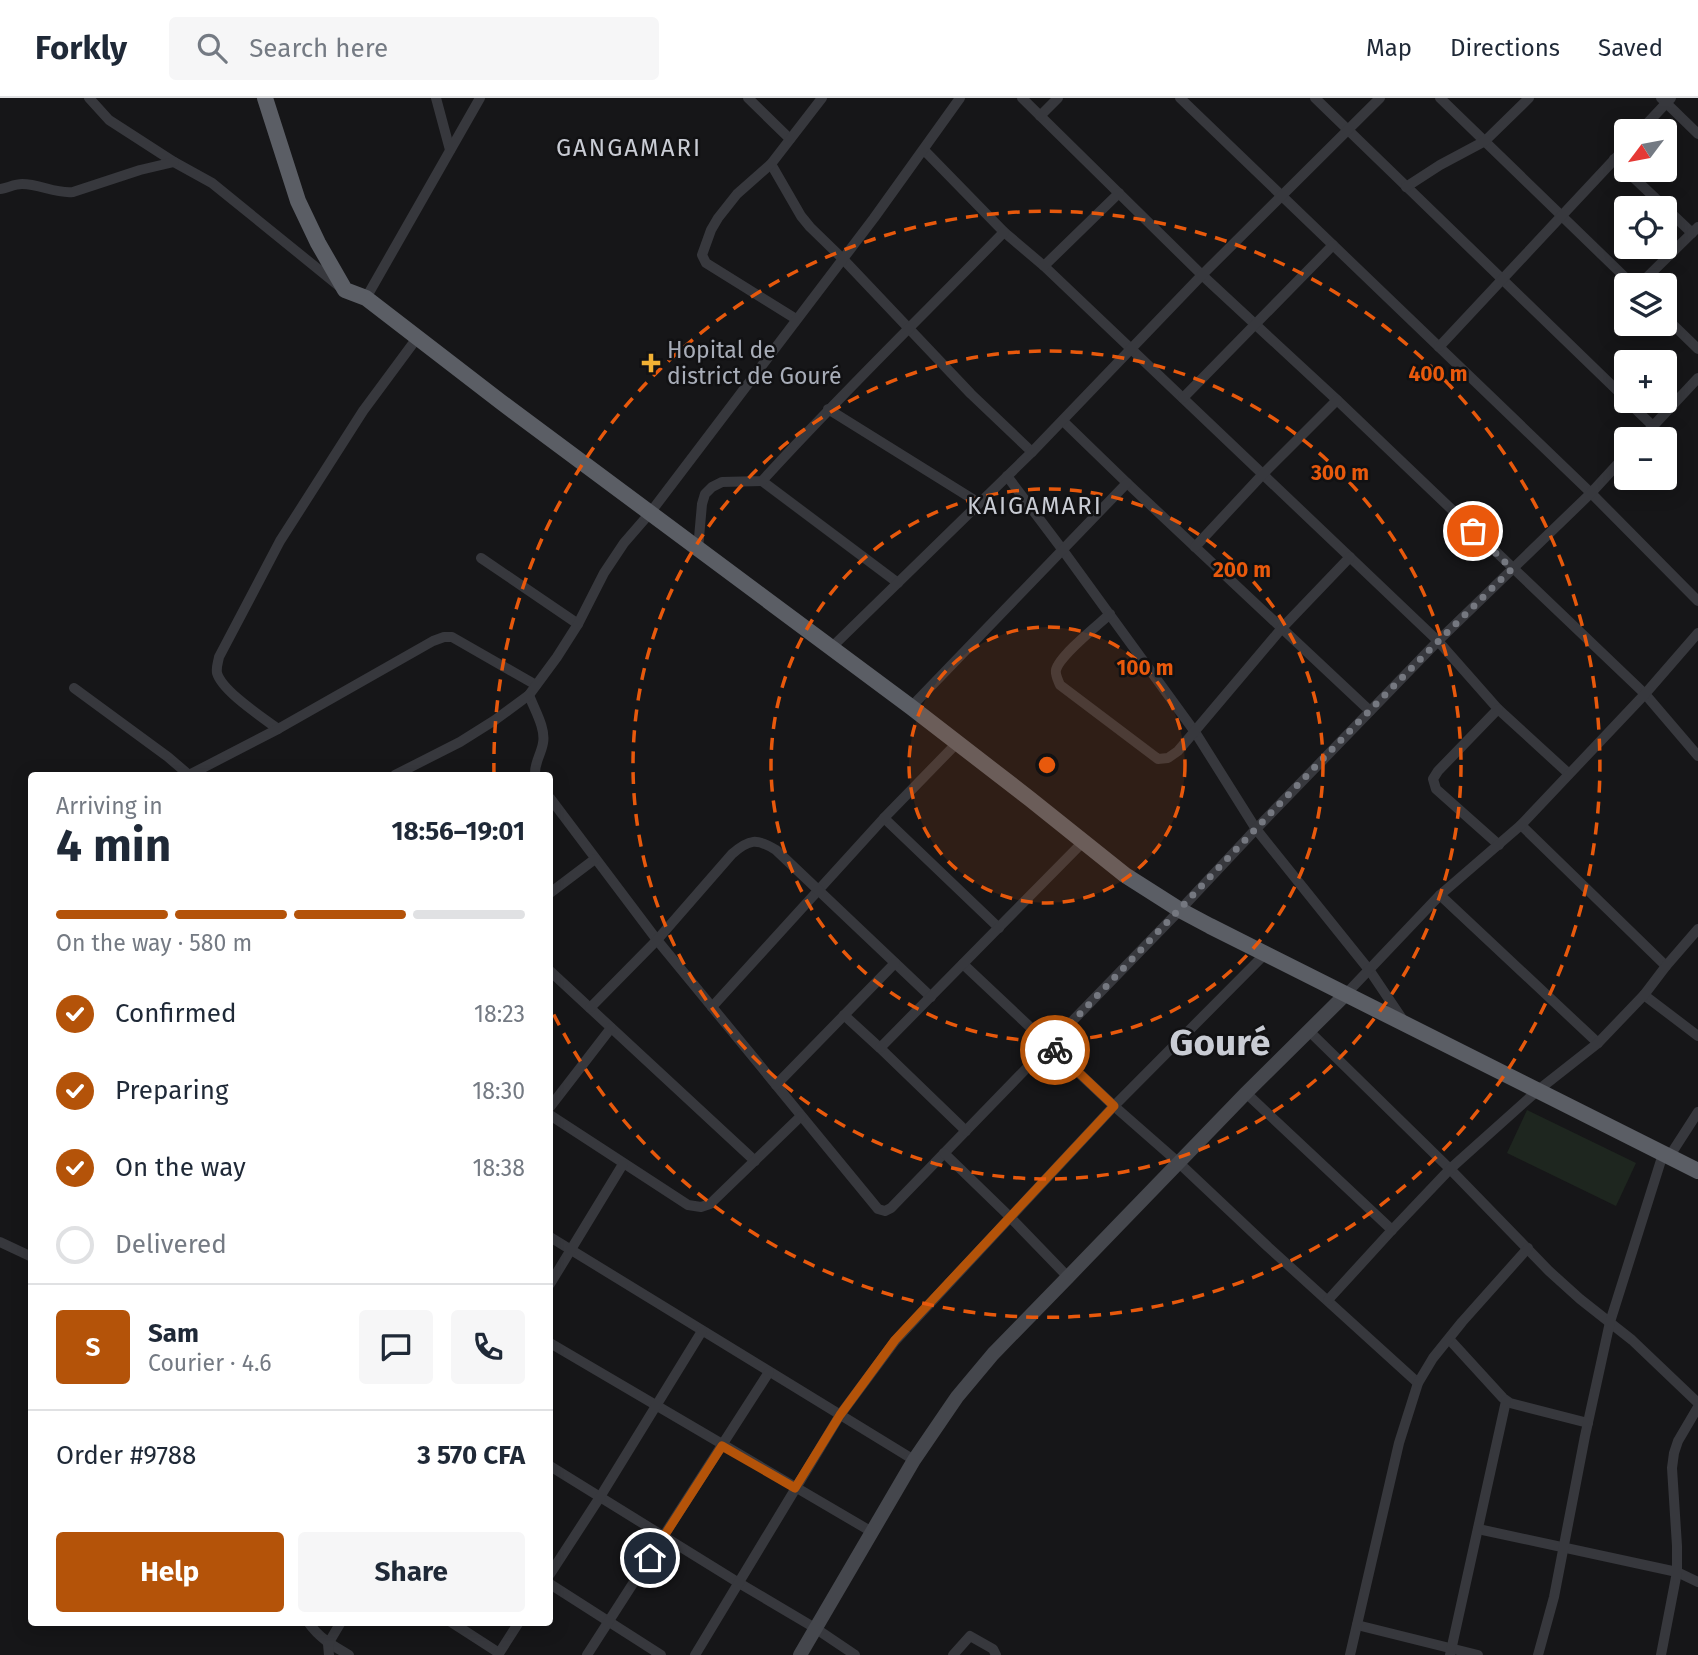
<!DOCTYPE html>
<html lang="en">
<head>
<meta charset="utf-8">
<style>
	body { margin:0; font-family:"Fira Sans",sans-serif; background:#f6f6f7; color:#1f2937; height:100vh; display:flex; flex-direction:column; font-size:26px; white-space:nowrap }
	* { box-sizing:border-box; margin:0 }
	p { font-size:23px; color:#747a83 }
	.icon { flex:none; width:38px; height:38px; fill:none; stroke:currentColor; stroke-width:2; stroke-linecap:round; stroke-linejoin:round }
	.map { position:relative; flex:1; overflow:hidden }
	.details { position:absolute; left:28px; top:674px; width:525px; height:854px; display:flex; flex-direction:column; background:#fff; border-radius:7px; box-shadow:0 4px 18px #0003 }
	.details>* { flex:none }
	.needle { width:46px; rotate:238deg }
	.controls { position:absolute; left:1614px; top:21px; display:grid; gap:14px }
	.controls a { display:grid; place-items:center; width:63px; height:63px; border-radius:7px; background:#fff; box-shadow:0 4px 18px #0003; font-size:35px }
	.pin { position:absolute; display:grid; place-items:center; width:60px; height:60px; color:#fff; margin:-30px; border:4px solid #fff; border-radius:50%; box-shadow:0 2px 7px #0007 }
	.courier { position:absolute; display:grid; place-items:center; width:70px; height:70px; margin:-35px; border:5px solid #b45309; border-radius:50%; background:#fff; color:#222; box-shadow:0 2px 9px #0007 }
	.overview em { font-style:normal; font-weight:700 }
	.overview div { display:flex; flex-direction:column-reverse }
	.overview { display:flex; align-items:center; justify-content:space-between; height:119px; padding:0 28px }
	h1 { font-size:46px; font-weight:700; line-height:52px }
	.bar { display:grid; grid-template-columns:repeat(4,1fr); gap:10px 7px; align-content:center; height:84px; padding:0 28px }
	.bar i { height:9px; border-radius:5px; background:#e0e1e3 }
	.bar .selected { background:#b45309 }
	.bar p { grid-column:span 4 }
	.line { display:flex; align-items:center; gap:18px; padding:0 28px; border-top:2px solid #e0e1e3 }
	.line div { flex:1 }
	.round { display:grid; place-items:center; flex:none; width:74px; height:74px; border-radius:7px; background:#f6f6f7 }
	ol { padding:0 28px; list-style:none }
	li { display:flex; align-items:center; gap:21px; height:77px }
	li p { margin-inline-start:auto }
	li .icon { padding:7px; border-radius:50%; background:#b45309; color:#fff; stroke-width:4 }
	li:last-child { color:#747a83 }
	li i { width:38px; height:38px; border:4px solid #e0e1e3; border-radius:50% }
	.primary-button { display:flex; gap:14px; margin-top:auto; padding:14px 28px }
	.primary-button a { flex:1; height:80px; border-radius:7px; background:#b45309; color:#fff; font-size:28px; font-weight:700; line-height:80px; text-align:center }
	.primary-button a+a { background:#f6f6f7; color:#1f2937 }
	header { display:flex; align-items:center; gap:42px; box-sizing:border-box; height:98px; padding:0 35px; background:#fff; border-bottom:2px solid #e0e1e3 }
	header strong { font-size:33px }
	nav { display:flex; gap:38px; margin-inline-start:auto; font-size:24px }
	.search { width:490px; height:63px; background:#f6f6f7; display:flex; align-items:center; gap:18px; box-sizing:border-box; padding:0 24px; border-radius:7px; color:#747a83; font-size:26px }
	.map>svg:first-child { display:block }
	.pitch { fill:#1e261f }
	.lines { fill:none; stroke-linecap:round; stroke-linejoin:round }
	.minor { stroke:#37383d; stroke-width:10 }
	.secondary { stroke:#45474d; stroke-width:14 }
	.trunk { stroke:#5b5e65; stroke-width:16 }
	.done { stroke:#757880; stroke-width:7; stroke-dasharray:0 12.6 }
	.route { stroke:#b45309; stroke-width:9 }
	.ring { fill:none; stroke:#e8590c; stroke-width:3.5; stroke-dasharray:12 9 }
	.poi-dot { fill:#f2b134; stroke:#111113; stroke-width:2.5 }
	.labels { text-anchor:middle; stroke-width:5; stroke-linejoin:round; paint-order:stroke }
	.poi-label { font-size:23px; fill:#a8adb8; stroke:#111113; text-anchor:start }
	.neighbourhood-label { font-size:24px; letter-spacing:2px; fill:#c9ccd4; stroke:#111113 }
	.town-label { font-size:37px; font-weight:bold; fill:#c9ccd4; stroke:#111113 }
	.centre { fill:#e8590c; stroke:#111113; stroke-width:3.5 }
	.ring-label { font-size:21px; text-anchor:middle; font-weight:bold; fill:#e8590c; stroke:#111113; stroke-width:5; stroke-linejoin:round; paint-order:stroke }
</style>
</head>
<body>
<header>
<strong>Forkly</strong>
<div class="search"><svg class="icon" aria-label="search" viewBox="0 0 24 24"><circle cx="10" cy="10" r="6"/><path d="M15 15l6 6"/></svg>Search here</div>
<nav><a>Map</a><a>Directions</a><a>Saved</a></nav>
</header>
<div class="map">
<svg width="1698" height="1557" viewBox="0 0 1698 1557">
	<rect width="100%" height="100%" fill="#161618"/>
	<path class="pitch" d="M1527 1012 1636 1065 1616 1108 1507 1055Z"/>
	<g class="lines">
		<g class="minor">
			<path d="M89 0 109 22 174 64 212 85 339 188"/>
			<path d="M436 0 450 52"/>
			<path d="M748 0 790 41"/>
			<path d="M1022 0 1202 177 1337 302 1645 596 1698 658"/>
			<path d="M1180 0 1591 395 1698 503"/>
			<path d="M1315 0 1626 301"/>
			<path d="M1440 0 1633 187"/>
			<path d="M1661 0 1698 36"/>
			<path d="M1040 18 1058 0"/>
			<path d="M1640 33 1671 0"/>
			<path d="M924 52 1004 134 1044 168 1438 543 1498 611 1568 675"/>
			<path d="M1614 61 1692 135"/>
			<path d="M771 66 801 118 810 129 843 161 971 296 1032 354"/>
			<path d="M1406 89 1440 67 1485 43 1529 0"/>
			<path d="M0 91C7 90 15 86 22 86 40 86 56 96 73 94L140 72 174 64"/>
			<path d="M1044 168 1119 95"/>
			<path d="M1639 187 1698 129"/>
			<path d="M366 200 480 0"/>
			<path d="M1664 218 1698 251"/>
			<path d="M796 221 706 165 702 157 711 132 718 120 737 96 771 66 822 0"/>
			<path d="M1439 249 1626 49"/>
			<path d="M1183 300 1333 147"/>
			<path d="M1627 303 1653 328"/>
			<path d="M828 311 979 405"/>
			<path d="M1063 323 1127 385 1370 613"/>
			<path d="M1641 341 1698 280"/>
			<path d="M1007 378 1062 451 1195 634 1256 731 1370 873 1403 922"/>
			<path d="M762 383 898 485"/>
			<path d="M1195 449 1263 376 1337 302"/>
			<path d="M698 451 702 406 705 396 712 389 722 384 762 383C840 297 923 217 1004 134"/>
			<path d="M481 460 578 526"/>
			<path d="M1110 516C1098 527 1059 558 1056 572 1055 577 1058 582 1060 587L1158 661 1168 660 1178 653 1282 530 1350 459"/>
			<path d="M832 549 1032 354 1202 177 1380 0"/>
			<path d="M74 590 168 659 189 677"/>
			<path d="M529 597C534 611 546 630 543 645 541 657 534 665 535 677"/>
			<path d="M911 609 1127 385"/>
			<path d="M1498 611 1438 673 1433 681 1436 691 1499 747"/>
			<path d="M278 631C262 619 222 593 217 575 216 569 218 565 219 559L280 443 363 313 417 240"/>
			<path d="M189 677 278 631 433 543 444 539H452L536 587"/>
			<path d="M395 677 460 644 495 622 529 597 557 559 578 526 604 475 624 445 650 415 874 120 960 0"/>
			<path d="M550 700 657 842 878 1111 885 1113 891 1110 1180 812 1256 731 1438 543 1591 395 1626 357"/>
			<path d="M884 720 999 830"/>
			<path d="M1521 727 1666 868"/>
			<path d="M550 795 595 761"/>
			<path d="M1440 797 1598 945"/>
			<path d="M963 866 1114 1008 1179 1065 1266 1147 1418 1285"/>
			<path d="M550 873 755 1063"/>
			<path d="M1345 897 1440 797 1521 727 1645 596 1698 535"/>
			<path d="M1644 897 1698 938"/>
			<path d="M712 909 884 720 958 644"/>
			<path d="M590 910 657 842 732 756C749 741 757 740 776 752L931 899"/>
			<path d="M844 917 880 950 966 1033"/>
			<path d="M1309 933 1450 1071 1549 1173 1580 1201 1632 1242 1698 1305"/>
			<path d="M880 950 1083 744"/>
			<path d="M776 987 895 865"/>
			<path d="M1246 995 1392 1132"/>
			<path d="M550 1009 611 930"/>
			<path d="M550 1017 688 1107 701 1109 710 1106 801 1018"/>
			<path d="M944 1055 1009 1118 1068 1179"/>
			<path d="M1669 1059 1698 1014"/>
			<path d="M550 1139 914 1362"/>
			<path d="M0 1144 32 1159"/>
			<path d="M550 1186 623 1066"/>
			<path d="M1328 1202 1392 1132 1450 1071 1537 993 1598 945 1644 897 1666 868 1698 831"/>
			<path d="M1449 1241 1503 1300 1510 1305 1588 1325"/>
			<path d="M550 1245 872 1434"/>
			<path d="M550 1368 739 1485 815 1530 855 1557"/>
			<path d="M1478 1431 1677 1474 1698 1484"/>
			<path d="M550 1476 600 1399 702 1233"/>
			<path d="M550 1486 661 1557"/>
			<path d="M308 1524C319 1540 333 1548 349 1557"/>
			<path d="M451 1524 499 1555"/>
			<path d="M1357 1527 1478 1557"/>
			<path d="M329 1557 328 1546 341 1524"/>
			<path d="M498 1557 519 1524"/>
			<path d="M587 1557 769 1274"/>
			<path d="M695 1557 840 1317 895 1243 1114 1008 1265 856"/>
			<path d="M953 1557 970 1538 993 1551 996 1557"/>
			<path d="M1350 1557 1399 1345 1418 1285 1433 1260 1462 1224 1528 1150"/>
			<path d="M1450 1557 1506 1303"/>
			<path d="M1538 1557 1554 1499 1585 1338 1610 1224 1663 1056"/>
			<path d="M1661 1557 1677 1474V1448L1672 1370 1674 1355 1678 1343 1698 1309"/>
		</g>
		<path class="secondary" d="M800 1557 914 1362 957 1299 993 1256 1068 1179 1246 995 1345 897"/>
		<path class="trunk" d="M265 0 298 103 318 145 345 192 366 200 501 304 911 609 1030 701 1125 777 1180 812 1210 828 1698 1073"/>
	</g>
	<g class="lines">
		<path class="done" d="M1055 952 1050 947C1203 788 1353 624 1512 471L1473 433"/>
		<path class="route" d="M650 1460 722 1348 795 1390 840 1317 895 1242 1114 1008 1055 952"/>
	</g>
	<circle cx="1047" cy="667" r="138" fill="#e8590c" fill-opacity=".12"/>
	<g class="ring">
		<circle cx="1047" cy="667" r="138"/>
		<circle cx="1047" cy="667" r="276"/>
		<circle cx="1047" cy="667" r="414"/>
		<path d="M494 677A553 553 0 1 1 550 909"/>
	</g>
	<path class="poi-dot" d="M647.5 254.5h7v7h7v7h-7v7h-7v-7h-7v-7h7z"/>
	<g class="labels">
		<g class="poi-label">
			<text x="667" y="260">Hopital de<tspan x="667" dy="26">district de Gouré</tspan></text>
		</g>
		<g class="neighbourhood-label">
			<text x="629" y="58">GANGAMARI</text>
			<text x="1035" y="416">KAIGAMARI</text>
		</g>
		<g class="town-label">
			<text x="1220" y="957">Gouré</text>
		</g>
	</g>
	<circle cx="1047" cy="667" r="10" class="centre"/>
	<g class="ring-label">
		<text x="1438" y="283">400 m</text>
		<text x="1340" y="382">300 m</text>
		<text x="1242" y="479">200 m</text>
		<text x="1145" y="577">100 m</text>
	</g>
</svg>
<div class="controls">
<a><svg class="needle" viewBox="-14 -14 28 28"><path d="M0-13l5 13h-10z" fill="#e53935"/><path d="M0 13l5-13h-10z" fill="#747a83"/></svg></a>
<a><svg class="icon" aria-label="locate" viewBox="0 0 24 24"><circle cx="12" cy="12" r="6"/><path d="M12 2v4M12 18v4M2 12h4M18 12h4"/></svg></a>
<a><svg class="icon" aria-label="layers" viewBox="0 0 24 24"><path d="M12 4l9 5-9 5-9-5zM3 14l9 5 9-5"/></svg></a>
<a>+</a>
<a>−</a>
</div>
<div class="pin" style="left:1473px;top:433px;background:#ea580c"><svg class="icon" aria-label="bag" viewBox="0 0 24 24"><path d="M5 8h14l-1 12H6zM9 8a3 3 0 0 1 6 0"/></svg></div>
<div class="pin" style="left:650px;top:1460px;background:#1f2937"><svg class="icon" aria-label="home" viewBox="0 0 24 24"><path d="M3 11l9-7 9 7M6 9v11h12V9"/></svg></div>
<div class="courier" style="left:1055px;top:952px"><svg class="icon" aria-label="bike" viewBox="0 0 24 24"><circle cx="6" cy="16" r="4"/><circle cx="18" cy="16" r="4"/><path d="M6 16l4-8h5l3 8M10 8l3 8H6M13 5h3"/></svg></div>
<section class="details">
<div class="overview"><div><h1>4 min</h1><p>Arriving in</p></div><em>18:56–19:01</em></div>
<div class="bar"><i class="selected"></i><i class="selected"></i><i class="selected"></i><i></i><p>On the way · 580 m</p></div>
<ol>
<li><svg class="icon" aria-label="check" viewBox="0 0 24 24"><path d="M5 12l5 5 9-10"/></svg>Confirmed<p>18:23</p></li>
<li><svg class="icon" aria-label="check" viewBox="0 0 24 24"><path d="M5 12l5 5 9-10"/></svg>Preparing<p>18:30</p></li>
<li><svg class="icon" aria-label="check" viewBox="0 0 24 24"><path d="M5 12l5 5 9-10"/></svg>On the way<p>18:38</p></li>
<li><i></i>Delivered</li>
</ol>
<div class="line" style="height:126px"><b class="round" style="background:#b45309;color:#fff">S</b><div><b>Sam</b><p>Courier · 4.6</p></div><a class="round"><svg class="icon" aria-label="chat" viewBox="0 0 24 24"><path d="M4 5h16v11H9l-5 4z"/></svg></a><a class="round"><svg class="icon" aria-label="phone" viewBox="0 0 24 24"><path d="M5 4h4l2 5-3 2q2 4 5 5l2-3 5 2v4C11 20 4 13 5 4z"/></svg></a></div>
<div class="line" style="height:91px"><div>Order #9788</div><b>3 570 CFA</b></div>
<div class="primary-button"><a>Help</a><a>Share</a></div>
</section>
</div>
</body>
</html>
